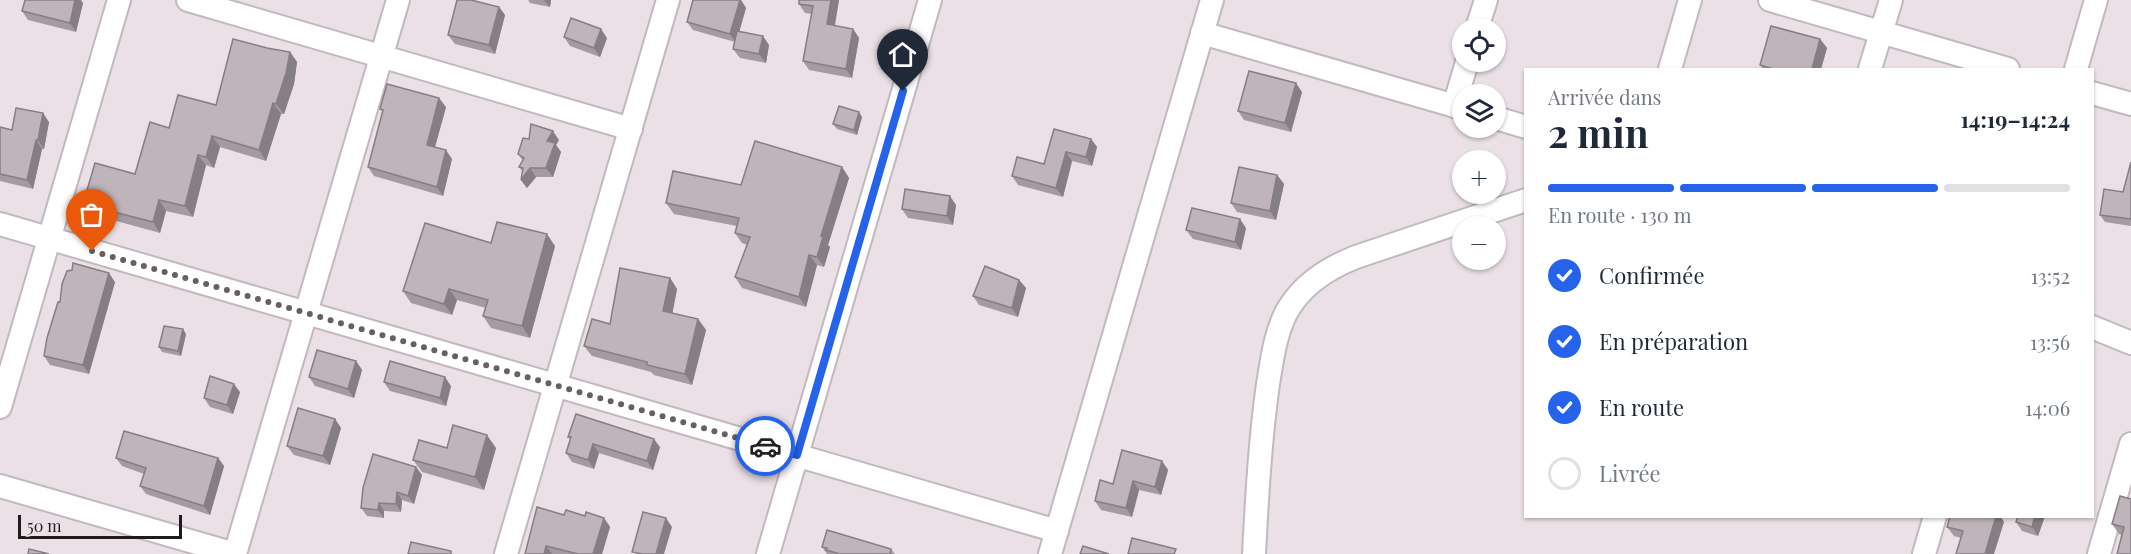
<!DOCTYPE html>
<html lang="fr">
<head>
<meta charset="utf-8">
<style>
	body { margin:0; font-family:"Playfair Display",serif; background:#f2f2f3; color:#1f2937; height:100vh; display:flex; flex-direction:column; font-size:22px; white-space:nowrap }
	* { box-sizing:border-box; margin:0 }
	p { font-size:20px; color:#747a83 }
	.icon { flex:none; width:33px; height:33px; fill:none; stroke:currentColor; stroke-width:2; stroke-linecap:round; stroke-linejoin:round }
	.map { position:relative; flex:1; overflow:hidden }
	.details { position:absolute; left:1524px; top:68px; width:570px; height:450px; display:flex; flex-direction:column; background:#fff; border-radius:0px; box-shadow:0 2px 4px #0004 }
	.details>* { flex:none }
	.tools { position:absolute; left:1452px; top:18px; display:grid; gap:12px }
	.tools a { display:grid; place-items:center; width:54px; height:54px; border-radius:50%; background:#fff; box-shadow:0 2px 4px #0004; font-size:30px }
	.scale { position:absolute; left:18px; bottom:15px; width:164px; box-sizing:border-box; padding-left:6px; border:3px solid #1f1b1d; border-top:0; font-size:16px; line-height:21px; white-space:nowrap; color:#1f1b1d; -webkit-text-stroke:4px #ebe0e6; paint-order:stroke }
	.pin { position:absolute; display:grid; place-items:center; width:51px; height:51px; color:#fff; margin:-62px -26px; border-radius:50% 50% 50% 0; rotate:-45deg; box-shadow:0 0 6px #0007 }
	.pin .icon { rotate:45deg }
	.courier { position:absolute; display:grid; place-items:center; width:60px; height:60px; margin:-30px; border:4px solid #2563eb; border-radius:50%; background:#fff; color:#222; box-shadow:0 2px 8px #0007 }
	.head em { font-style:normal; font-weight:700 }
	.head div { display:flex; flex-direction:column-reverse }
	.head { display:flex; align-items:center; justify-content:space-between; height:102px; padding:0 24px }
	h1 { font-size:39px; font-weight:700; line-height:45px }
	.bar { display:grid; grid-template-columns:repeat(4,1fr); gap:9px 6px; align-content:center; height:72px; padding:0 24px }
	.bar i { height:8px; border-radius:4px; background:#e0e1e3 }
	.bar .current { background:#2563eb }
	.bar p { grid-column:span 4 }
	ol { padding:0 24px; list-style:none }
	li { display:flex; align-items:center; gap:18px; height:66px }
	li p { margin-inline-start:auto }
	li .icon { padding:6px; border-radius:50%; background:#2563eb; color:#fff; stroke-width:4 }
	li:last-child { color:#747a83 }
	li i { width:33px; height:33px; border:3px solid #e0e1e3; border-radius:50% }
	.map>svg:first-child { display:block }
	.lines { fill:none; stroke-linecap:round; stroke-linejoin:round }
	.street-casing { stroke:#c3b8be; stroke-width:26 }
	.street { stroke:#fff; stroke-width:22 }
	.wall { fill:#a39b9f }
	.shaded-wall { fill:#857e82 }
	.building { fill:#beb4b9; stroke:#857e82; stroke-width:1.5 }
	.done { stroke:#666063; stroke-width:6; stroke-dasharray:0 10.8 }
	.route { stroke:#2563eb; stroke-width:8 }
</style>
</head>
<body>
<div class="map">
<svg width="2131" height="554" viewBox="0 0 2131 554">
	<rect width="100%" height="100%" fill="#ebe0e6"/>
	<g class="lines">
		<g class="street-casing">
			<g id="street">
				<path d="M188 0 631 129"/>
				<path d="M1770 0 2008 69"/>
				<path d="M1477 28 1486 0"/>
				<path d="M1202 33 1462 108"/>
				<path d="M1670 69 1690 0"/>
				<path d="M1870 69 1891 0"/>
				<path d="M2076 69 2096 0"/>
				<path d="M2092 93 2131 104"/>
				<path d="M1454 106 1467 62"/>
				<path d="M1496 118 1526 127"/>
				<path d="M0 224 1057 531"/>
				<path d="M2092 327 2131 343"/>
				<path d="M0 407 119 0"/>
				<path d="M0 486 235 554"/>
				<path d="M235 554 398 0"/>
				<path d="M506 554 668 0"/>
				<path d="M768 554 930 0"/>
				<path d="M1050 554 1212 0"/>
				<path d="M1254 554C1257 497 1260 441 1268 384 1272 360 1275 335 1286 313 1301 285 1328 268 1356 257L1526 200"/>
				<path d="M1924 554 1935 516"/>
				<path d="M2099 554 2131 444"/>
			</g>
		</g>
		<use href="#street" class="street"/>
	</g>
	<g class="wall">
		<path d="M528 0H551L550 7 530 3Z"/>
		<path d="M693 0H741L746 8 739 32 769 45 766 63 740 58 733 49 735 42 693 30 687 22Z"/>
		<path d="M839 0 835 26 853 29 859 38 852 78 809 70 803 61 812 14 805 13 799 4Z"/>
		<path d="M83 3 76 32 28 20 22 11Z"/>
		<path d="M499 7 505 15 495 54 455 44 448 35Z"/>
		<path d="M564 37 607 38 600 57 570 46Z"/>
		<path d="M1820 39 1827 48 1821 69H1763L1760 65Z"/>
		<path d="M267 48 290 52 297 62 294 84 284 114H281L266 161 220 147 214 168 206 165 193 217 166 211 160 233 91 214 83 204 135 174 169 128 216 105Z"/>
		<path d="M1302 92 1291 132 1244 120 1238 111Z"/>
		<path d="M446 107 435 147 452 159 443 196 374 176 368 167 383 112 380 109Z"/>
		<path d="M862 117 857 135 837 129 833 124Z"/>
		<path d="M49 122 44 149H42L33 189 0 181V127L12 130Z"/>
		<path d="M529 139 559 140 556 145 561 152 553 177H536L527 188 521 180 523 172 519 167 523 161 518 154Z"/>
		<path d="M1091 139 1097 147 1092 166 1072 161 1063 197 1018 185 1012 176 1044 164Z"/>
		<path d="M2131 162V226L2105 222 2100 215 2123 192Z"/>
		<path d="M842 167 849 178 828 245 830 247 824 267 817 265 806 307 742 288 735 277 747 245 742 243 735 233 737 226 674 214 666 203 741 185Z"/>
		<path d="M1277 175 1284 184 1276 220 1237 212 1231 203Z"/>
		<path d="M956 205 953 225 908 218 902 209Z"/>
		<path d="M1246 228 1241 250 1193 239 1186 230Z"/>
		<path d="M491 243 555 246 530 338 491 328 483 316 486 308 457 300 452 315 411 303 403 291Z"/>
		<path d="M670 278 677 289 672 313 698 319 706 330 692 385 654 375 651 372 592 356 584 346 610 324Z"/>
		<path d="M1019 280 1026 288 1018 317 979 305 973 296Z"/>
		<path d="M115 282 89 374 50 365 44 356 60 302Z"/>
		<path d="M186 334 181 356 162 352 159 347Z"/>
		<path d="M356 361 362 370 354 398 315 386 309 377Z"/>
		<path d="M384 382 451 386 446 406 390 391Z"/>
		<path d="M240 392 233 414 210 407 204 398Z"/>
		<path d="M335 419 341 428 330 465 294 455 287 446Z"/>
		<path d="M568 437 660 447 653 470 599 453 594 469 572 462 566 453 570 439Z"/>
		<path d="M447 448H496L484 490 422 472 413 460Z"/>
		<path d="M116 458H218L224 466 210 515 146 494 140 486 144 474 122 466Z"/>
		<path d="M1162 461 1168 470 1161 495 1139 490 1132 517 1101 510 1095 501Z"/>
		<path d="M416 467 422 475 414 504 402 500 401 512 384 511V518L367 516 361 508Z"/>
		<path d="M2131 499 2122 535 2119 534 2112 524Z"/>
		<path d="M585 516 604 518 610 527 602 554H525Z"/>
		<path d="M1950 516H2000L2004 522 1961 538 1954 536 1947 527Z"/>
		<path d="M2045 516 2038 536 2022 531 2016 522Z"/>
		<path d="M822 547 891 549 895 554H827Z"/>
	</g>
	<g class="shaded-wall">
		<path d="M75 0H81L83 3 76 32 70 23Z"/>
		<path d="M544 0H551L550 7Z"/>
		<path d="M740 0H741L746 8 736 43 730 34Z"/>
		<path d="M831 0H839L833 33 827 24Z"/>
		<path d="M499 7 505 15 495 54 489 45Z"/>
		<path d="M601 29 607 38 600 57 594 48Z"/>
		<path d="M853 29 859 38 852 78 846 69Z"/>
		<path d="M763 36 769 45 766 63 759 54Z"/>
		<path d="M1820 39 1827 48 1821 69H1812Z"/>
		<path d="M290 52 297 62 294 84 284 114 276 104Z"/>
		<path d="M1296 83 1302 92 1291 132 1285 123Z"/>
		<path d="M439 98 446 107 433 154 427 145Z"/>
		<path d="M273 103 281 114 266 161 259 150Z"/>
		<path d="M859 112 862 117 857 135 854 130Z"/>
		<path d="M43 113 49 122 44 149 38 140Z"/>
		<path d="M553 131 559 140 556 145 561 152 553 177 546 168 547 141Z"/>
		<path d="M212 136 220 147 214 168 206 157Z"/>
		<path d="M1091 139 1097 147 1092 166 1086 157Z"/>
		<path d="M36 140 42 149 33 189 27 180Z"/>
		<path d="M446 150 452 159 443 196 437 187Z"/>
		<path d="M1066 152 1072 161 1063 197 1056 188Z"/>
		<path d="M198 155 206 165 193 217 185 206Z"/>
		<path d="M842 167 849 178 828 245 830 247 824 267 817 257 821 236Z"/>
		<path d="M530 168 536 177 527 188 521 180Z"/>
		<path d="M1277 175 1284 184 1276 220 1270 211Z"/>
		<path d="M950 196 956 205 953 225 947 216Z"/>
		<path d="M159 200 166 211 160 233 153 222Z"/>
		<path d="M1240 219 1246 228 1241 250 1235 242Z"/>
		<path d="M547 234 555 246 530 338 522 326Z"/>
		<path d="M809 255 817 265 806 307 799 297Z"/>
		<path d="M109 273 115 282 89 374 83 365Z"/>
		<path d="M670 278 677 289 671 321 663 311Z"/>
		<path d="M1019 280 1026 288 1018 317 1012 308Z"/>
		<path d="M449 289 457 300 452 315 444 304Z"/>
		<path d="M698 319 706 330 692 385 685 374Z"/>
		<path d="M183 329 186 334 181 356 178 351Z"/>
		<path d="M356 361 362 370 354 398 348 389Z"/>
		<path d="M445 377 451 386 446 406 440 398Z"/>
		<path d="M234 384 240 392 233 414 227 405Z"/>
		<path d="M335 419 341 428 330 465 323 456Z"/>
		<path d="M487 435 496 448 484 490 475 477Z"/>
		<path d="M654 439 660 447 653 470 647 461Z"/>
		<path d="M593 444 599 453 594 469 588 460Z"/>
		<path d="M218 458 224 466 210 515 204 506Z"/>
		<path d="M1162 461 1168 470 1161 495 1155 487Z"/>
		<path d="M416 467 422 475 414 504 408 496Z"/>
		<path d="M1133 481 1139 490 1132 517 1126 508Z"/>
		<path d="M397 492 402 500 401 512 396 504Z"/>
		<path d="M379 503 384 511V518L378 510Z"/>
		<path d="M1996 516H2000L2004 522 1994 554H1985Z"/>
		<path d="M2035 516H2045L2038 536 2032 527Z"/>
		<path d="M604 518 610 527 602 554H593Z"/>
		<path d="M666 518 672 527 664 554H656Z"/>
		<path d="M546 546 552 554H544Z"/>
	</g>
	<g class="building">
		<path d="M25 0H75L70 23 22 11Z"/>
		<path d="M457 0H471L499 7 489 45 448 35Z"/>
		<path d="M693 0H740L730 34 687 22Z"/>
		<path d="M799 0H831L827 24 853 29 846 69 803 61 813 6 799 4Z"/>
		<path d="M571 18 601 29 594 48 564 37Z"/>
		<path d="M1771 26 1820 39 1812 69H1773L1760 65Z"/>
		<path d="M737 31 763 36 759 54 733 49Z"/>
		<path d="M233 39 267 48 290 52 286 73 276 104 273 103 259 150 212 136 206 157 198 155 185 206 159 200 153 222 83 204 95 163 135 174 150 122 169 128 178 95 216 105Z"/>
		<path d="M1249 71 1296 83 1285 123 1238 111Z"/>
		<path d="M387 84 439 98 427 145 446 150 437 187 368 167 383 110 380 109Z"/>
		<path d="M839 106 859 112 854 130 833 124Z"/>
		<path d="M16 108 43 113 38 140H36L27 180 0 174V127L12 130Z"/>
		<path d="M531 124 553 131 547 141 555 143 546 168H530L521 180 523 168 519 167 524 158 518 154 523 138 529 139Z"/>
		<path d="M1054 129 1091 139 1086 157 1066 152 1056 188 1012 176 1017 157 1044 164Z"/>
		<path d="M755 141 842 167 821 236 823 237 817 257 809 255 799 297 735 277 750 237 735 233 739 218 666 203 673 171 741 185Z"/>
		<path d="M2131 162V219L2100 215 2104 189 2123 192Z"/>
		<path d="M1239 167 1277 175 1270 211 1231 203Z"/>
		<path d="M905 189 950 196 947 216 902 209Z"/>
		<path d="M1192 208 1240 219 1235 242 1186 230Z"/>
		<path d="M497 222 547 234 522 326 483 316 488 300 449 289 444 304 403 291 425 223 491 243Z"/>
		<path d="M73 263 109 273 83 365 44 356 47 338 58 302H60L62 284 67 271 72 270Z"/>
		<path d="M985 266 1019 280 1012 308 973 296Z"/>
		<path d="M620 268 670 278 663 311 698 319 685 374 647 365V362L584 346 592 319 610 324Z"/>
		<path d="M164 326 183 329 178 351 159 347Z"/>
		<path d="M317 350 356 361 348 389 309 377Z"/>
		<path d="M390 361 445 377 440 398 384 382Z"/>
		<path d="M210 376 234 384 227 405 204 398Z"/>
		<path d="M298 408 335 419 323 456 287 446Z"/>
		<path d="M576 414 654 439 647 461 593 444 588 460 566 453 571 437H568Z"/>
		<path d="M453 425 487 435 475 477 413 460 419 440 447 448Z"/>
		<path d="M124 431 218 458 204 506 140 486 146 468 116 458Z"/>
		<path d="M1122 450 1162 461 1155 487 1133 481 1126 508 1095 501 1100 480 1113 484Z"/>
		<path d="M373 454 416 467 408 496 397 492 396 504 379 503 378 510 361 508 363 488Z"/>
		<path d="M2120 496 2131 499V554H2117L2124 527 2112 524Z"/>
		<path d="M537 507 564 515 566 510 585 516 586 512 604 518 593 554H578L546 546 544 554H525Z"/>
		<path d="M643 512 666 518 656 554H642L632 552Z"/>
		<path d="M1950 516H1996L1985 554H1956L1963 531 1947 527Z"/>
		<path d="M2018 516H2035L2032 527 2016 522Z"/>
		<path d="M827 530 891 549 890 554H840L826 550 827 548 822 547Z"/>
		<path d="M1132 538 1176 549 1174 554H1128Z"/>
		<path d="M411 542 451 551V554H408Z"/>
		<path d="M1083 546 1109 554H1080Z"/>
		<path d="M29 549 49 554H28Z"/>
	</g>
	<g class="lines">
		<path class="done" d="M92 251 765 446"/>
		<path class="route" d="M765 446 797 455 903 91"/>
	</g>
</svg>
<div class="tools">
<a><svg class="icon" aria-label="locate" viewBox="0 0 24 24"><circle cx="12" cy="12" r="6"/><path d="M12 2v4M12 18v4M2 12h4M18 12h4"/></svg></a>
<a><svg class="icon" aria-label="layers" viewBox="0 0 24 24"><path d="M12 4l9 5-9 5-9-5zM3 14l9 5 9-5"/></svg></a>
<a>+</a>
<a>−</a>
</div>
<div class="scale">50 m</div>
<div class="pin" style="left:92px;top:251px;background:#ea580c"><svg class="icon" aria-label="bag" viewBox="0 0 24 24"><path d="M5 8h14l-1 12H6zM9 8a3 3 0 0 1 6 0"/></svg></div>
<div class="pin" style="left:903px;top:91px;background:#1f2937"><svg class="icon" aria-label="home" viewBox="0 0 24 24"><path d="M3 11l9-7 9 7M6 9v11h12V9"/></svg></div>
<div class="courier" style="left:765px;top:446px"><svg class="icon" aria-label="car" viewBox="0 0 24 24"><path d="M5 17H2v-5l4-1 3-4h7l3 4 3 1v5h-3M9 17h6M6 11h13"/><circle cx="7" cy="17" r="2"/><circle cx="17" cy="17" r="2"/></svg></div>
<section class="details">
<div class="head"><div><h1>2 min</h1><p>Arrivée dans</p></div><em>14:19–14:24</em></div>
<div class="bar"><i class="current"></i><i class="current"></i><i class="current"></i><i></i><p>En route · 130 m</p></div>
<ol>
<li><svg class="icon" aria-label="check" viewBox="0 0 24 24"><path d="M5 12l5 5 9-10"/></svg>Confirmée<p>13:52</p></li>
<li><svg class="icon" aria-label="check" viewBox="0 0 24 24"><path d="M5 12l5 5 9-10"/></svg>En préparation<p>13:56</p></li>
<li><svg class="icon" aria-label="check" viewBox="0 0 24 24"><path d="M5 12l5 5 9-10"/></svg>En route<p>14:06</p></li>
<li><i></i>Livrée</li>
</ol>
</section>
</div>
</body>
</html>
